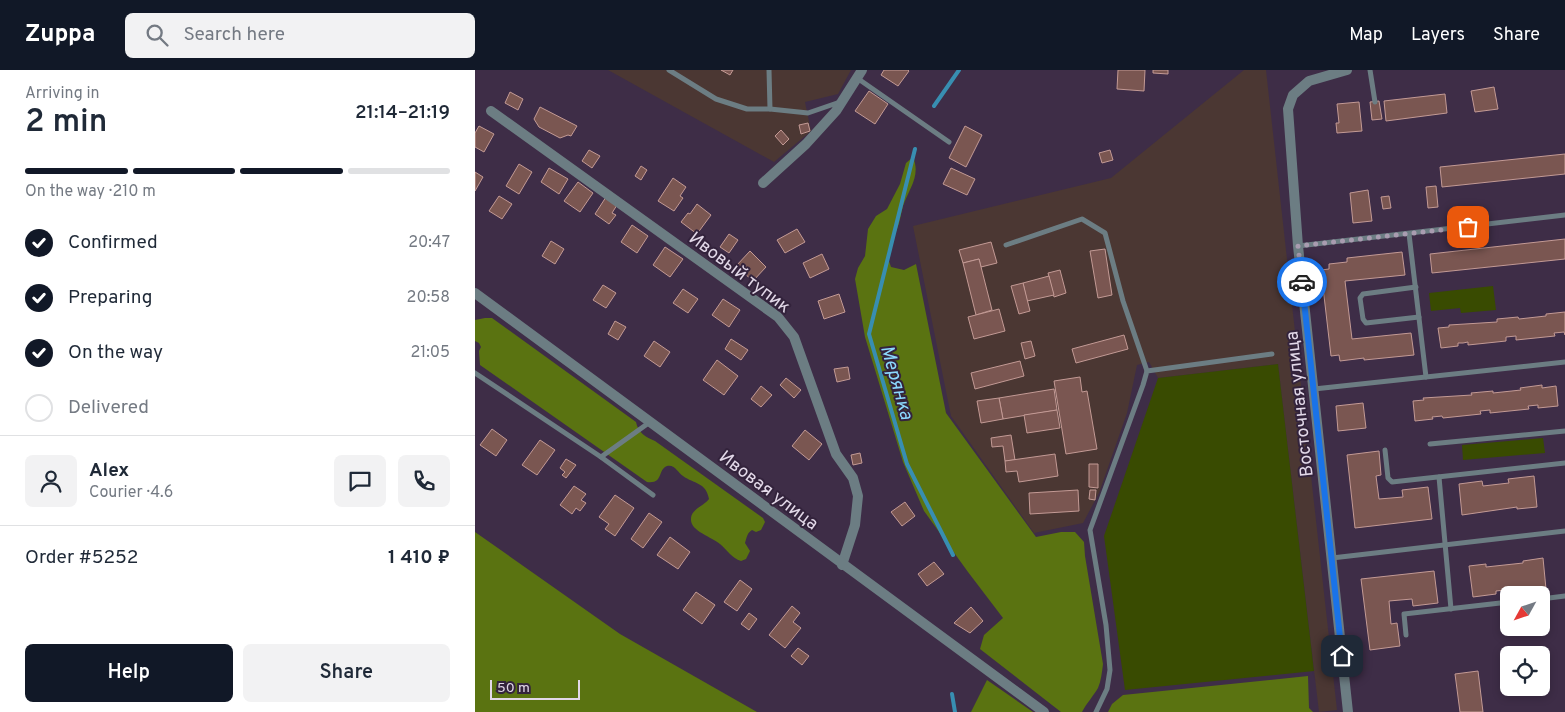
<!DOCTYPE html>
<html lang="en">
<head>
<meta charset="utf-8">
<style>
	body { margin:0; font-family:Overpass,sans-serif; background:#f2f2f3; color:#1f2937; height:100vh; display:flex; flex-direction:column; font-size:19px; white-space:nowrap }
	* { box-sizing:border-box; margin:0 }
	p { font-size:16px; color:#747a83 }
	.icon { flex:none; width:28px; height:28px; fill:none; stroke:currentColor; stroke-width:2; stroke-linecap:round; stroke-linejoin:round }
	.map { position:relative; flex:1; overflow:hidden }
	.sheet { display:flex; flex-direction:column; background:#fff; width:475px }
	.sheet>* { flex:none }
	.needle { width:32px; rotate:230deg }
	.controls { position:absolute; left:1025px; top:516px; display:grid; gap:10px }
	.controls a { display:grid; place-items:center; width:50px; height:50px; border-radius:8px; background:#fff; box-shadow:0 2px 8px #0003; font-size:25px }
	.scale { position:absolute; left:15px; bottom:12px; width:90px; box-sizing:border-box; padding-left:5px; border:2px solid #e2d8e8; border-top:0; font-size:14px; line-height:18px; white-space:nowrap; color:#e2d8e8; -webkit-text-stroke:4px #33233c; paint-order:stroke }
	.pin { position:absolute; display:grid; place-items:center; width:42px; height:42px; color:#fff; margin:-21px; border-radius:10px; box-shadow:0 2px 8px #0006 }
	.courier { position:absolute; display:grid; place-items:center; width:50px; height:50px; margin:-25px; border:4px solid #1a73e8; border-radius:50%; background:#fff; color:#222; box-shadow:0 1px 6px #0007 }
	.head em { font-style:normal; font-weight:600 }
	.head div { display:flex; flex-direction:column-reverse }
	.head { display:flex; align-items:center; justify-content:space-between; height:85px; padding:0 25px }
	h1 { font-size:32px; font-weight:600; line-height:38px }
	.bar { display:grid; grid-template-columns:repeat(4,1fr); gap:8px 5px; align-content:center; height:60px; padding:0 25px }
	.bar i { height:6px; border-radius:4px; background:#e0e1e3 }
	.bar .on { background:#111827 }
	.bar p { grid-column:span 4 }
	.line { display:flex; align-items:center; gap:12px; padding:0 25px; border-top:1px solid #e0e1e3 }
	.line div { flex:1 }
	.round { display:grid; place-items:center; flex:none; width:52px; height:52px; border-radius:8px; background:#f2f2f3 }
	ol { padding:0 25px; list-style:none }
	li { display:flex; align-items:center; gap:15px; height:55px }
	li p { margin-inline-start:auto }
	li .icon { padding:5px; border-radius:50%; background:#111827; color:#fff; stroke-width:4 }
	li:last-child { color:#747a83 }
	li i { width:28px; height:28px; border:2px solid #e0e1e3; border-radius:50% }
	.cta { display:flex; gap:10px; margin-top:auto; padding:10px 25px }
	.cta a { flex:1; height:58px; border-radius:8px; background:#111827; color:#fff; font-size:20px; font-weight:600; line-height:58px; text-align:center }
	.cta a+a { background:#f2f2f3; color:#1f2937 }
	header { display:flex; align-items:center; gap:30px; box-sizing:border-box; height:70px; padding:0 25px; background:#111827; color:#fff }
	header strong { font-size:24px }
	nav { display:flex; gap:28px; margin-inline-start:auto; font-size:18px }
	.search { width:350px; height:45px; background:#f2f2f3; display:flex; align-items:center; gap:12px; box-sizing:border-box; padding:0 18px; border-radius:8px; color:#747a83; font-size:19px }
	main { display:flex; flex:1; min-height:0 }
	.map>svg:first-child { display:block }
	.industrial { fill:#4b3733 }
	.green { fill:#394b01 }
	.forest { fill:#5a7311 }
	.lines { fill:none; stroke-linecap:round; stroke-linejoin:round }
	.stream { stroke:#388eb1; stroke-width:4 }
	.building { fill:#7a5651; stroke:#c39a95 }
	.service { stroke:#6c7d83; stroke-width:5 }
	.minor { stroke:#6c7d83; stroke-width:10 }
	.done { stroke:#a99cb0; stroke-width:5; stroke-dasharray:0 9 }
	.route { stroke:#1a73e8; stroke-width:6 }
	.labels { text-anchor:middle; stroke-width:4; stroke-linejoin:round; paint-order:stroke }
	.street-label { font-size:18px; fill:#e2d8e8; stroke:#33233c }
	.water-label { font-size:19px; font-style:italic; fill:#8cd9fd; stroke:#33233c }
</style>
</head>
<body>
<header>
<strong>Zuppa</strong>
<div class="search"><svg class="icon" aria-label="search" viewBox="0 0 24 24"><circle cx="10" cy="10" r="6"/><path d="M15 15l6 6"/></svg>Search here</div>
<nav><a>Map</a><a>Layers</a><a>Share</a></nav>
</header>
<main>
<section class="sheet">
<div class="head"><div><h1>2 min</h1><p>Arriving in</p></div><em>21:14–21:19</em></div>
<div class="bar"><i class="on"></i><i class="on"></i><i class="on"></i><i></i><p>On the way · 210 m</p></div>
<ol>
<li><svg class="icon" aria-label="check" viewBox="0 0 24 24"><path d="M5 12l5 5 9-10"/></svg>Confirmed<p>20:47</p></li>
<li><svg class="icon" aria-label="check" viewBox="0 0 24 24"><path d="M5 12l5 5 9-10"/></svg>Preparing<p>20:58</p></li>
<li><svg class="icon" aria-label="check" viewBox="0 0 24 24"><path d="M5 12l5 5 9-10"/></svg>On the way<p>21:05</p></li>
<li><i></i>Delivered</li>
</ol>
<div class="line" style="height:90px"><a class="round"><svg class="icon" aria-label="person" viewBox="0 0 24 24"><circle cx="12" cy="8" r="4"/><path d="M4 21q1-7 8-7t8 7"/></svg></a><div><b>Alex</b><p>Courier · 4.6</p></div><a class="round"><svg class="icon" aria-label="chat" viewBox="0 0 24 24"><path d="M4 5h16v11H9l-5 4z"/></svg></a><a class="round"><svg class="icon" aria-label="phone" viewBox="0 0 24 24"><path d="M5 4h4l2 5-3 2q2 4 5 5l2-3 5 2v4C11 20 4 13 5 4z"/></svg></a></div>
<div class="line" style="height:65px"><div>Order #5252</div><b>1 410 ₽</b></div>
<div class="cta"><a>Help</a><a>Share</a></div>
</section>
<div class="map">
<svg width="1090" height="642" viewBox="0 0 1090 642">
	<rect width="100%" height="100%" fill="#3e2d47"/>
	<g class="industrial">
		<path d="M133 0H376L363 24 330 32 336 61 299 92Z"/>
		<path d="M769 0H791L862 640 844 642 803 294 683 308 674 292 662 295 652 343 624 423 608 453 559 463 476 346 438 156 636 108Z"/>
	</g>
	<g class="green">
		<path d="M1018 216 1021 240 986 243 985 238 956 241 954 223Z"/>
		<path d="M803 294 839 601 650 620 629 466 683 308Z"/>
		<path d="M1068 368 1070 383 988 390 987 375Z"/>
	</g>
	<g class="forest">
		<path d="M438 87C446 106 434 119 428 136 426 143 425 152 422 159 419 168 414 176 412 185L416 197 429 200 441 194 471 343 561 467 586 462H600L609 472 610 486 628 594C627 602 626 611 623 618 619 625 611 634 607 642H586L505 579 509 565 528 548 493 502 449 441 428 392 390 267 380 209 383 198 390 186 393 159 401 146 412 139 425 114 431 93Z"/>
		<path d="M10 248H17L161 352C163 363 171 367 180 371L288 448 290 452 286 460 281 462 277 460C272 463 272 467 270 473L275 481 271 489 266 491C257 488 252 480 245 474 237 467 215 461 216 449 216 439 229 436 234 429 231 412 219 414 208 406 203 403 200 394 192 396 182 400 189 414 172 412L5 295 4 281 6 277 4 273 0 271V250Z"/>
		<path d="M0 462 145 564 282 642H0Z"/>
		<path d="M833 606 834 638 838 642H633L637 634 648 625Z"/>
		<path d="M512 610 558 642H496Z"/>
	</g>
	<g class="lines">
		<g class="stream">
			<path d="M459 36 484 0"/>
			<path d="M440 79 394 264 432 394 478 485"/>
			<path d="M477 624 480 642"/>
		</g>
	</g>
	<g class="building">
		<path d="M246 0H258L255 5Z"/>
		<path d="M409 0H433L434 1 423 16 406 5Z"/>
		<path d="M643 0H670L669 21 642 19Z"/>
		<path d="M678 0H693V4L678 3Z"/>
		<path d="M1019 17 1023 39 1000 42 996 21Z"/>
		<path d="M394 21 413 34 400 54 380 41Z"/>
		<path d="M35 22 48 29 43 40 30 33Z"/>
		<path d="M970 24 972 43 911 51 909 31Z"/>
		<path d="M904 31 907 49 897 50 895 32Z"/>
		<path d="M884 32 887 61 862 63 861 53H864L862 34Z"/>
		<path d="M65 37 102 56 96 66 93 65 85 68 64 57 59 49Z"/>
		<path d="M333 53 335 61 326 64 324 55Z"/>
		<path d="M4 56 19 64 9 82 0 77V63Z"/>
		<path d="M490 56 507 65 491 97 474 88Z"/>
		<path d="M306 60 314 69 308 75 300 66Z"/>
		<path d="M114 80 125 86 117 98 107 91Z"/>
		<path d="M635 80 638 90 627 93 624 83Z"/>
		<path d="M1090 84V104L967 117 965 97Z"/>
		<path d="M44 94 57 102 44 124 31 116Z"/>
		<path d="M166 96 172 100 166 110 160 106Z"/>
		<path d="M74 98 93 109 84 124 66 112Z"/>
		<path d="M476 98 500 109 492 125 468 114Z"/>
		<path d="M0 102 8 107 0 121Z"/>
		<path d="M198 108 211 117 205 126 208 128 199 141 183 131Z"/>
		<path d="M103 112 118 123 105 142 89 131Z"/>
		<path d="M961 116 963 137 953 138 951 117Z"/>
		<path d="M893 120 897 151 878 153 875 123Z"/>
		<path d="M24 126 37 134 27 149 14 141Z"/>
		<path d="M914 126 916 138 908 139 906 127Z"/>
		<path d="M131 127 142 135 137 143 141 145 134 154 120 144Z"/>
		<path d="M222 134 236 145 222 164 206 152 213 143 215 144Z"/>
		<path d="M157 155 173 166 162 183 146 172Z"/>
		<path d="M322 159 330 172 310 183 302 170Z"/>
		<path d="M254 164 263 170 254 183 245 177Z"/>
		<path d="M1090 169V189L957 203 955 184Z"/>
		<path d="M76 171 89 179 80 194 67 186Z"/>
		<path d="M516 172 522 193 506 197 504 189 488 193 484 180Z"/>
		<path d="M190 177 208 189 195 207 178 195Z"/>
		<path d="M630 179 637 225 623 228 615 181Z"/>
		<path d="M275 181 291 197 278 211 261 196Z"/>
		<path d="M927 182 930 205 870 211 877 269 936 263 939 285 889 290V288L865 291 864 285 856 286 846 200 854 199V194L872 192V188Z"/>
		<path d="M347 184 354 199 335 208 328 193Z"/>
		<path d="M504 189 517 240 501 245 488 193Z"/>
		<path d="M585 200 591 223 579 227 573 203Z"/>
		<path d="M574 206 579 225 552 231 548 213Z"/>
		<path d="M548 213 555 241 544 244 536 216Z"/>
		<path d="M128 215 141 223 131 238 118 230Z"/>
		<path d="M208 219 223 229 213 243 198 233Z"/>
		<path d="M364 224 370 242 349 249 343 231Z"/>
		<path d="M248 229 265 240 254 257 237 245Z"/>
		<path d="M524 239 530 261 499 269 493 247Z"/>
		<path d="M1090 242V265L1089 262 1079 263 1080 266 1041 270V266L1031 267V271L993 275V272L988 273H983V276L966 278 963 258 974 257V255L1022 252V249L1043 247 1044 249 1071 246V244Z"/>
		<path d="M140 251 151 257 143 270 133 264Z"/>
		<path d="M649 265 653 279 601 293 597 279Z"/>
		<path d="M256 269 273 280 266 290 250 279Z"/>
		<path d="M179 271 195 282 185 297 169 286Z"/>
		<path d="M556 271 560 286 550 289 546 273Z"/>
		<path d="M242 290 263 306 249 325 228 310Z"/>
		<path d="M545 291 549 306 500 319 496 303Z"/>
		<path d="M373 297 375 309 362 312 359 299Z"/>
		<path d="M605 307 607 322 612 321 622 379 591 384 579 311Z"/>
		<path d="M311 308 326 320 319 328 305 315Z"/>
		<path d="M1067 315V318L1081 316 1083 336 1063 338V335L1053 336 1054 339 1015 343V340L1005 341 1006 344 968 348 967 346 957 347 958 349 940 351 938 331 949 330 948 328 997 325 996 323 1018 321V323L1046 320 1045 318Z"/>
		<path d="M286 316 297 325 286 337 276 329Z"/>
		<path d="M579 319 582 340 528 349 524 328Z"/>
		<path d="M524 328 528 349 506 353 502 331Z"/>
		<path d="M888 333 891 358 863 361 861 336Z"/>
		<path d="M582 340 585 358 552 363 549 345Z"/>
		<path d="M17 359 32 370 21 386 5 375Z"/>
		<path d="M330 360 347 374 334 390 317 376Z"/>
		<path d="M536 365 540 390 530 391 528 376 517 377 516 368Z"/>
		<path d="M65 370 80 380 62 405 47 395Z"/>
		<path d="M904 381 906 405 901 406 904 429 928 427 927 420 953 417 957 449 880 458 872 385Z"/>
		<path d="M385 383 387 393 378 395 376 385Z"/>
		<path d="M580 384 583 406 544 412 542 401 531 402 530 391Z"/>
		<path d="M91 389 101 395 91 408 87 405 90 402 85 398Z"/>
		<path d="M614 394H623V418L614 417Z"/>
		<path d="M1059 406 1062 437 1042 439V437L987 445 984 414 1007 411 1008 416 1034 413 1033 409Z"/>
		<path d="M99 416 111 424 106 430 111 433 105 441 101 438 97 444 85 435Z"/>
		<path d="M603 420 604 441 555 444 554 423Z"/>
		<path d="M615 420H621L620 430 614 429Z"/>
		<path d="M140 425 159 438 140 466 130 459 134 454 124 447Z"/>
		<path d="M430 432 440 446 427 456 416 442Z"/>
		<path d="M174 443 187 452 168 478 156 469Z"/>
		<path d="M195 467 215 482 203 499 182 485Z"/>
		<path d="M1068 488 1071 519 1047 521V518L1021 521V524L998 527 994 496 1011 494V497L1048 493V491Z"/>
		<path d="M459 492 469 504 452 516 443 504Z"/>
		<path d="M959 501 963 533 938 536 937 529 914 531 916 554 922 553 925 576 895 580 886 509Z"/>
		<path d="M265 510 277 519 262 541 249 532Z"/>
		<path d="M221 522 240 535 227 554 208 540Z"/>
		<path d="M317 536 325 543 318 552 326 558 310 578 294 565Z"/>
		<path d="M496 537 508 551 495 563 479 553Z"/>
		<path d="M274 543 282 549 274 560 266 554Z"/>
		<path d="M323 578 334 586 327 595 316 586Z"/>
		<path d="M1003 601 1008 642H985L980 604Z"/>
	</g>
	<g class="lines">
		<g class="service">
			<path d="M194 0 241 29 272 39H295L333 43 365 32"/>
			<path d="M294 0 295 39"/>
			<path d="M895 0 900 32"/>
			<path d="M382 8 474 72"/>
			<path d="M934 164 951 307"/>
			<path d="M531 175 607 149 630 163 648 231 672 301"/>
			<path d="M823 176 1090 145"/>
			<path d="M941 217 888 224 885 228 888 249 891 253 944 247"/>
			<path d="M0 303 126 387 175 352"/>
			<path d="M839 319 1090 292"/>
			<path d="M955 374 1090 361"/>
			<path d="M910 380 913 408 917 412 1090 393"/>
			<path d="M126 387 178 425"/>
			<path d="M964 407 976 539"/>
			<path d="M857 488 1090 461"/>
			<path d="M1066 529 1090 526"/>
			<path d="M931 565 929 544 1034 532"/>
			<path d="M621 642 632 619 635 600 631 555 615 460 668 315 672 301 797 284"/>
		</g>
		<g class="minor">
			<path d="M872 0 834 11 818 25 813 39 823 176 873 642"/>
			<path d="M16 41 303 247 319 267 361 384 378 408 383 426 380 455 367 495"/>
			<path d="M288 113 331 74 361 41 387 0"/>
			<path d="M0 223 569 642"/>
		</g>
	</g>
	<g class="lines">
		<path class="done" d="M827 212 823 176 993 157"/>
		<path class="route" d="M827 212 867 586"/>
	</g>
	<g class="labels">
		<g class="street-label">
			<text transform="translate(265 202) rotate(37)" y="6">Ивовый тупик</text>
			<text transform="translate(824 334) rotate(-96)" y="6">Восточная улица</text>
			<text transform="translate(294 420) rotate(37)" y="6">Ивовая улица</text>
		</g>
		<g class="water-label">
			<text transform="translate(423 312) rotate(74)" y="7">Мерянка</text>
		</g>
	</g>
</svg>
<div class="controls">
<a><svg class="needle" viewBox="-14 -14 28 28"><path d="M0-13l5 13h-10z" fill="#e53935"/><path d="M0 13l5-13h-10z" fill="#747a83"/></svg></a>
<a><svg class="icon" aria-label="locate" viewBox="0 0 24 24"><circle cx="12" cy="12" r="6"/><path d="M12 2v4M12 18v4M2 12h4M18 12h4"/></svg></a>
</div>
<div class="scale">50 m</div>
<div class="pin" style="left:993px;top:157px;background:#ea580c"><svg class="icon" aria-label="bag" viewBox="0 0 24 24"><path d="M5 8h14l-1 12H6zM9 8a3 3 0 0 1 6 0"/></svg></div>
<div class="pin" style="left:867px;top:586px;background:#1f2937"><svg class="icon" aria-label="home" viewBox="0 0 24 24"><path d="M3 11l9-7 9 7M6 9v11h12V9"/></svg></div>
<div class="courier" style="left:827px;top:212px"><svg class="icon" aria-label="car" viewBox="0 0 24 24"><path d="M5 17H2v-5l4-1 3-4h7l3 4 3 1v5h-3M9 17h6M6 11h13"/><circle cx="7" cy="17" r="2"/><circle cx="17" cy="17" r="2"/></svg></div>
</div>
</main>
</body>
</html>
